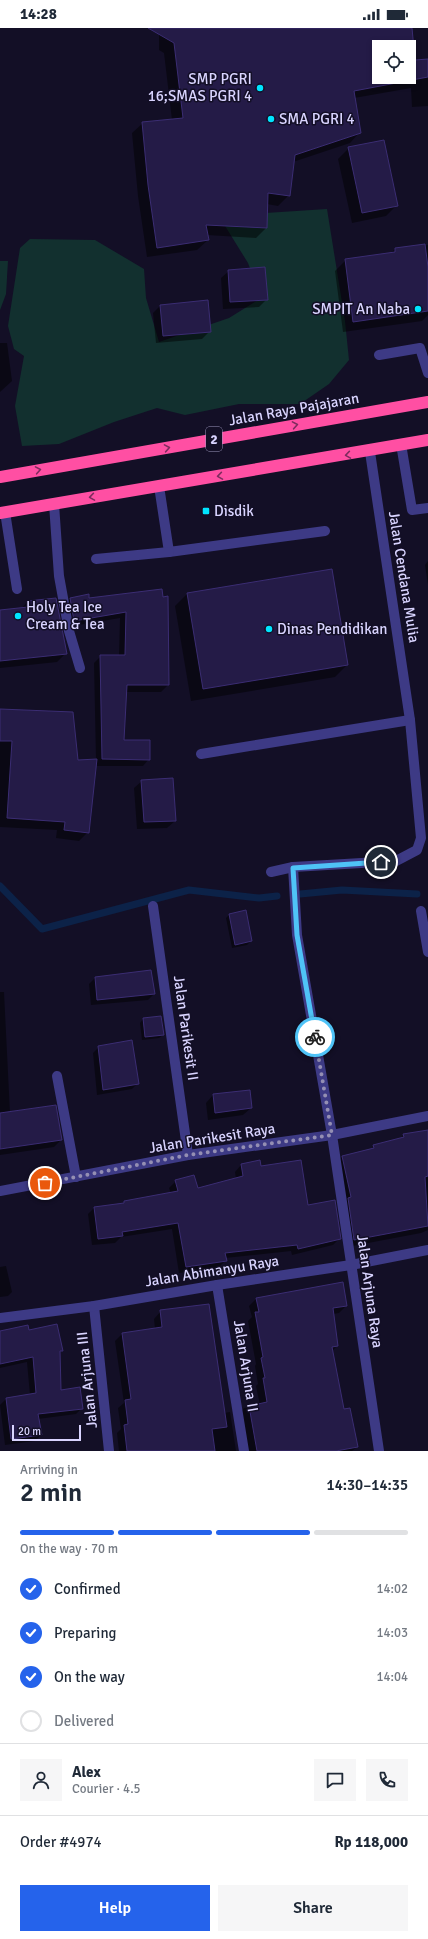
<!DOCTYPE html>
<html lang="en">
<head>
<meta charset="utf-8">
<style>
	body { margin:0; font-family:Signika,sans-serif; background:#f6f6f7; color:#1f2937; height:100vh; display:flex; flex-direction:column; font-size:15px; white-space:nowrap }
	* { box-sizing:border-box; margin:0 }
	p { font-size:13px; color:#747a83 }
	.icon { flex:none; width:22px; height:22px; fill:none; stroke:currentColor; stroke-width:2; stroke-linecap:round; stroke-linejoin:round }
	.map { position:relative; height:1423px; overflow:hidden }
	.sheet { display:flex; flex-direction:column; background:#fff; flex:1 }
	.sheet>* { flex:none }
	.controls { position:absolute; left:372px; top:12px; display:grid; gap:8px }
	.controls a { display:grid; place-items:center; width:44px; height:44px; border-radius:0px; background:#fff; box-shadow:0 2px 6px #0003; font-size:20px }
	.scale { position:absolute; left:12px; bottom:10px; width:69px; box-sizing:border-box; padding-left:4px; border:2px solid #d9d4ff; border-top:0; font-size:11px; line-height:14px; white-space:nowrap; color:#d9d4ff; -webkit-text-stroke:3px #130f26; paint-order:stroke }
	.pin { position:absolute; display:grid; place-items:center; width:34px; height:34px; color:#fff; margin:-17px; border:2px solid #fff; border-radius:50%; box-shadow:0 1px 4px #0007 }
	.courier { position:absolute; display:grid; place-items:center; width:40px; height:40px; margin:-20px; border:3px solid #4fc3f7; border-radius:50%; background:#fff; color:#222; box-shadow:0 1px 5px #0007 }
	.summary em { font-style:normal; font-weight:600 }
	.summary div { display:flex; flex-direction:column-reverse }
	.summary { display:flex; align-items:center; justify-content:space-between; height:68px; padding:0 20px }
	h1 { font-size:26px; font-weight:600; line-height:30px }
	.bar { display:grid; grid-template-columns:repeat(4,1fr); gap:6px 4px; align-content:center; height:48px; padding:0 20px }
	.bar i { height:5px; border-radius:3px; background:#e0e1e3 }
	.bar .current { background:#2563eb }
	.bar p { grid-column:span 4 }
	.line { display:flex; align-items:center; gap:10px; padding:0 20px; border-top:1px solid #e0e1e3 }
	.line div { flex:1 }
	.round { display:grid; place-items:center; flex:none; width:42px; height:42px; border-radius:0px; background:#f6f6f7 }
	ol { padding:0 20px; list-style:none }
	li { display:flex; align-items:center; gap:12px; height:44px }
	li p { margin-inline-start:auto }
	li .icon { padding:4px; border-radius:50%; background:#2563eb; color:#fff; stroke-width:4 }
	li:last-child { color:#747a83 }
	li i { width:22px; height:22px; border:2px solid #e0e1e3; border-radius:50% }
	.button { display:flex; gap:8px; margin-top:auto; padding:8px 20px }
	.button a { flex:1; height:46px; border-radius:0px; background:#2563eb; color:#fff; font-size:16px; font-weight:600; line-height:46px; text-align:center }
	.button a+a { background:#f6f6f7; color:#1f2937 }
	.status { display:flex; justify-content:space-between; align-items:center; height:28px; padding:0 20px; background:#fff; direction:ltr }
	.status svg { height:11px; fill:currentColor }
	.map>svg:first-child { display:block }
	.green { fill:#12302f }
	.shadow { fill:#0007; fill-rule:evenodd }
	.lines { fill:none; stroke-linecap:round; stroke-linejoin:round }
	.stream { stroke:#0c2248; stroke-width:7 }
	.building { fill:#241b47; stroke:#3b2d73; fill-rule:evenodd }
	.lane { stroke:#3d3a85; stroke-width:10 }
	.street { stroke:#3d3a85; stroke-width:10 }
	.highway { stroke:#ff4fa3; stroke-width:12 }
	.oneway { stroke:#7d2c5e }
	.done { stroke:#948fb3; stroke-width:4; stroke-dasharray:0 7.2 }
	.route { stroke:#4fc3f7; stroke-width:5 }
	.poi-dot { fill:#00e5ff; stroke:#130f26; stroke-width:1.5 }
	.labels { text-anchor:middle; stroke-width:3; stroke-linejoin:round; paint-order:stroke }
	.shield { fill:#130f26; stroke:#9e99be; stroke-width:1 }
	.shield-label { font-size:14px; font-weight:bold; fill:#d9d4ff }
	.poi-label { font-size:15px; fill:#d9d4ff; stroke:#130f26; text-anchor:start }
	.street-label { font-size:15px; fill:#d9d4ff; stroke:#130f26 }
</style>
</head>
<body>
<div class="status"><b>14:28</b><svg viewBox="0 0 49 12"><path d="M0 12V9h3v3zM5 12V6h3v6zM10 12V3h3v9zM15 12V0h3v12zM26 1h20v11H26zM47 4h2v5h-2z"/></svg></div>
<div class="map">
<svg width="428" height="1423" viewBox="0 0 428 1423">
	<rect width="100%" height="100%" fill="#130f26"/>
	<g class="green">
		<path d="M327 181 345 293 349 332 329 356 300 376H239L185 387 157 380 114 394 59 416 22 418 15 378 24 328 14 321 8 298 20 220 30 211 95 212 144 241 146 270 159 314 229 290 261 270 248 235 222 193 236 187Z"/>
		<path d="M0 233H8L6 266 0 282Z"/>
	</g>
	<g class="shadow">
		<path d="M159 0H411L414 33 428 32V78L412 79 411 60 354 70 360 104 350 115 293 134 289 167 278 178 267 176 266 200 256 210 207 207 208 212 197 222 147 229 138 168 132 105 143 95 172 92 164 25 159 22ZM379 19H409V49H379Z"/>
		<path d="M349 120 397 177 386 188 352 195 338 131Z"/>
		<path d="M428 217V287L422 293 343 304 335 243 346 232 390 226 395 221Z"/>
		<path d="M229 243 267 271 259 279 223 281 221 250Z"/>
		<path d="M160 278 210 303 202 311 156 315 153 285Z"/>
		<path d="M0 315H7L12 353 0 364Z"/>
		<path d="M428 533V557L425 537Z"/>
		<path d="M162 563 168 657 161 664H126L123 713 149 731 143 738H95L88 804 79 813 56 810 57 802 0 799V682L77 733 96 732 94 635 101 628H119L120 590 67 599 63 577 70 571 88 568V571Z"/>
		<path d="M187 566 347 637 335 649 191 673 175 578Z"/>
		<path d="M27 574 66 625 57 634 0 640V583L22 580Z"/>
		<path d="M142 753 175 793 167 800 137 801 134 760Z"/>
		<path d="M229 887 251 913 247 917 232 920 226 890Z"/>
		<path d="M95 950 154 966 148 972 91 977 89 956Z"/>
		<path d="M0 964H4L10 1085 61 1112 54 1119 0 1127Z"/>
		<path d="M143 991 163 1007 159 1010 142 1012 140 995Z"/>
		<path d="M99 1019 138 1055 132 1061 97 1067 93 1025Z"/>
		<path d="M213 1067 251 1080 243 1087 208 1092 206 1075Z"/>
		<path d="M428 1103V1202L421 1205 347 1219 335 1136 342 1129 370 1122 374 1118 399 1111 404 1107Z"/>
		<path d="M241 1137 261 1140 308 1178 340 1210 333 1217 292 1227 291 1223 225 1230 226 1232 219 1239 179 1245 172 1201 121 1209 115 1215 92 1217 88 1186 94 1180 123 1176 124 1174 171 1166 169 1160 176 1153 197 1161 236 1151 235 1144Z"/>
		<path d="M6 1238 12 1264 8 1268 0 1269V1239Z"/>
		<path d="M256 1271 346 1278 339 1285 333 1286 337 1318 332 1323 343 1382 357 1419 352 1423H243L237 1388 244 1380 260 1377 256 1358 258 1356 255 1338 256 1336 248 1293 252 1289 249 1278Z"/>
		<path d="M161 1283 224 1385 230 1384 236 1423H119L117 1405 121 1401 118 1380 124 1375 115 1313 122 1306 155 1301 154 1291Z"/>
		<path d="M0 1304H28L62 1322 59 1325 60 1363 82 1380 76 1386 38 1391 41 1407 35 1413 5 1417 0 1377 6 1371 30 1367 27 1334 0 1340Z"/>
	</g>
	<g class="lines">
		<g class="stream">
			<path d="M0 858 42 901 189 862 259 870 277 868"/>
			<path d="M300 866 342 862 417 866"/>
		</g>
	</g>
	<g class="building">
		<path d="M148 0H412L415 32 428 31V49L354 63 361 105 295 127 290 168 268 165 267 200 206 197 209 212 157 220 148 157 142 94 183 90 174 15ZM379 19H409V49H379Z"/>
		<path d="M384 112 398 178 362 185 348 119Z"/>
		<path d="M425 216 428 239V283L353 294 345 231 395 224V220Z"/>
		<path d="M265 239 268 272 230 274 228 242Z"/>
		<path d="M208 272 211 304 163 308 160 277Z"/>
		<path d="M332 541 348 637 203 661 187 565Z"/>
		<path d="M162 561 163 569 168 568 169 657H127L124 712H150V732L102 731 100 627H125L126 584 74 593 70 570 89 566V570Z"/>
		<path d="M56 570 67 626 0 633V582L28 579 27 573Z"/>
		<path d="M0 681 73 684 78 732 97 731 89 805 64 802 65 794 7 790 12 713H0Z"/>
		<path d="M173 750 176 793 144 794 141 752Z"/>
		<path d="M246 882 252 913 235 917 229 886Z"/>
		<path d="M151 942 155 966 97 972 95 949Z"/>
		<path d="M161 988 164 1007 145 1009 143 990Z"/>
		<path d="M132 1012 139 1056 103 1062 98 1018Z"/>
		<path d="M250 1062 252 1080 215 1085 213 1066Z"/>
		<path d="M56 1077 62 1112 0 1121V1085Z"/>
		<path d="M428 1102V1148L425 1149 428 1198 354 1212 348 1170 351 1169 342 1128 374 1120 373 1117 404 1109 403 1106Z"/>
		<path d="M260 1132 261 1138 301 1132 308 1177 335 1172 341 1211 298 1221 297 1217 225 1225 227 1233 186 1239 178 1195 122 1204 123 1208 98 1211 94 1179 124 1175V1173L178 1163 175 1152 194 1147 198 1160 243 1148 241 1136Z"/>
		<path d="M343 1254 347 1278 333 1280 338 1318 332 1319 344 1381 350 1380 358 1419 336 1423H257L249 1378 267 1374 263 1350H265L261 1330 263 1329 255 1284H259L256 1270Z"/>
		<path d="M209 1276 227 1399 212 1401 215 1423H127L124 1397 128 1396 125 1372 131 1371 122 1305 162 1299 160 1282Z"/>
		<path d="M57 1296 63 1323H60L61 1362 80 1359 83 1381 38 1386 42 1407 11 1411 6 1370 36 1365 33 1329 0 1336V1303L28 1297 29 1302Z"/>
	</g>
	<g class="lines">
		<g class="lane">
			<path d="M379 327 420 320 428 345"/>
			<path d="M401 416 412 482 428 480"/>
			<path d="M159 458 169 524 325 503"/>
			<path d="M54 476 59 548 69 603 80 640"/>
			<path d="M5 484 17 561"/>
			<path d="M96 531 169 524"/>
			<path d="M57 1048 76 1149"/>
		</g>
		<g class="street">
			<path d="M201 726 410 692"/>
			<path d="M293 839 297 907 332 1107 379 1423"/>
			<path d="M271 844 293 839 396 833 417 822 421 810 410 692 370 424"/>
			<path d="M153 878 188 1127"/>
			<path d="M421 883 428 924"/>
			<path d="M0 1163 188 1127 332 1107 428 1088"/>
			<path d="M217 1257 244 1423"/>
			<path d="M94 1278 109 1423"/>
			<path d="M0 1290 94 1278 217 1257 351 1237 428 1222"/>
		</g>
		<g class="highway">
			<path d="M0 449 428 374"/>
			<path d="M0 485 428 412"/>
		</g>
	</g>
	<defs><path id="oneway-chevron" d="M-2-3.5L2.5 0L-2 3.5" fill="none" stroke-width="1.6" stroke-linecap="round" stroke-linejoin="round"/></defs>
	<g class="oneway">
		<use href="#oneway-chevron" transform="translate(295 397) rotate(-10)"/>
		<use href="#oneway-chevron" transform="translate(167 420) rotate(-10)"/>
		<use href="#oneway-chevron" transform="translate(348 427) rotate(171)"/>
		<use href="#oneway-chevron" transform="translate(38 442) rotate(-10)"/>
		<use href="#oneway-chevron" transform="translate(220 448) rotate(171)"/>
		<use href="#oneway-chevron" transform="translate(92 469) rotate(171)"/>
	</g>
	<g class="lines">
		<path class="done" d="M45 1155 188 1127 332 1107 315 1009"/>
		<path class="route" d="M315 1009 297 907 293 840 381 834"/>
	</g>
	<g class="poi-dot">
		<circle cx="260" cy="60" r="4"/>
		<circle cx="271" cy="91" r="4"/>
		<circle cx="418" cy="281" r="4"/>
		<rect x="202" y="479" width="8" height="8" rx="2"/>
		<circle cx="18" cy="588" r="4"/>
		<circle cx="269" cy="601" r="4"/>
	</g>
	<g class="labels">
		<rect class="shield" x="206" y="399" width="16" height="24" rx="3"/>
		<g class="shield-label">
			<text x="214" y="416">2</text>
		</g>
		<g class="poi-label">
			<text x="252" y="56" text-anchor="end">SMP PGRI<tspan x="252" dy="17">16;SMAS PGRI 4</tspan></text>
			<text x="279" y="96">SMA PGRI 4</text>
			<text x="410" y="286" text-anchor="end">SMPIT An Naba</text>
			<text x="214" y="488">Disdik</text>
			<text x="26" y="584">Holy Tea Ice<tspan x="26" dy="17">Cream &amp; Tea</tspan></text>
			<text x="277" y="606">Dinas Pendidikan</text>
		</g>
		<g class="street-label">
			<text transform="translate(294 381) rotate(-10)" y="5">Jalan Raya Pajajaran</text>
			<text transform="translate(404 549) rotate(81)" y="5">Jalan Cendana Mulia</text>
			<text transform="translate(186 1000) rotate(82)" y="5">Jalan Parikesit II</text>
			<text transform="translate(212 1110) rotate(-9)" y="5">Jalan Parikesit Raya</text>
			<text transform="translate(212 1243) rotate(-9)" y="5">Jalan Abimanyu Raya</text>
			<text transform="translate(370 1263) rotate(82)" y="5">Jalan Arjuna Raya</text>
			<text transform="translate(246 1338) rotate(81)" y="5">Jalan Arjuna II</text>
			<text transform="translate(87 1352) rotate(-96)" y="5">Jalan Arjuna III</text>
		</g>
	</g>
</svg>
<div class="controls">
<a><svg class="icon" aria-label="locate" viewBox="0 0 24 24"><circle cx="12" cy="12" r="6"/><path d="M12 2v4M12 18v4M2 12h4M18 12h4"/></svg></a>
</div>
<div class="scale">20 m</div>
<div class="pin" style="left:45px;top:1155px;background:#ea580c"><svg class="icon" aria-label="bag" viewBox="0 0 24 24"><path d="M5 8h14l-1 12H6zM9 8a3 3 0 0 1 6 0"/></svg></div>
<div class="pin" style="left:381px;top:834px;background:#1f2937"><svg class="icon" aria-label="home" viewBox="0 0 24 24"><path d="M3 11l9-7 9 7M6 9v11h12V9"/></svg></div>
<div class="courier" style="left:315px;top:1009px"><svg class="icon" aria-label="bike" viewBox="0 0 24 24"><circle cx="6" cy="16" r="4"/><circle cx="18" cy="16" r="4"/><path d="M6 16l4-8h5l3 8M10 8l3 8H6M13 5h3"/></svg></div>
</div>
<section class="sheet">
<div class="summary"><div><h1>2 min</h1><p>Arriving in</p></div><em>14:30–14:35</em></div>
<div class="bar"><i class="current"></i><i class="current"></i><i class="current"></i><i></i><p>On the way · 70 m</p></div>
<ol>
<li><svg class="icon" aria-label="check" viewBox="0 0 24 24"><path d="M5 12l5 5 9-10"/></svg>Confirmed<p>14:02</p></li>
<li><svg class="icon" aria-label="check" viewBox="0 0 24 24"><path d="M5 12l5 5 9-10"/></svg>Preparing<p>14:03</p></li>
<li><svg class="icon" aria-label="check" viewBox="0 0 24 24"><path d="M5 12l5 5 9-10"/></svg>On the way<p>14:04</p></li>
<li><i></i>Delivered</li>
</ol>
<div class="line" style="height:72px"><a class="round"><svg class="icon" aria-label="person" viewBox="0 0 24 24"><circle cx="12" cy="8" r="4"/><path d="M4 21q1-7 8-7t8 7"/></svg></a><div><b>Alex</b><p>Courier · 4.5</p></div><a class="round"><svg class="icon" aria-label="chat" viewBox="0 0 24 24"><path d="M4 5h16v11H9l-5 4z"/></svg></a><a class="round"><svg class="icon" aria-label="phone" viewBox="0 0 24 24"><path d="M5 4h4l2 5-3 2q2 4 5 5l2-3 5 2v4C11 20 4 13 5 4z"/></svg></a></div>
<div class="line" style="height:52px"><div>Order #4974</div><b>Rp 118,000</b></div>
<div class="button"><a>Help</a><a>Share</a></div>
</section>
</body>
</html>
